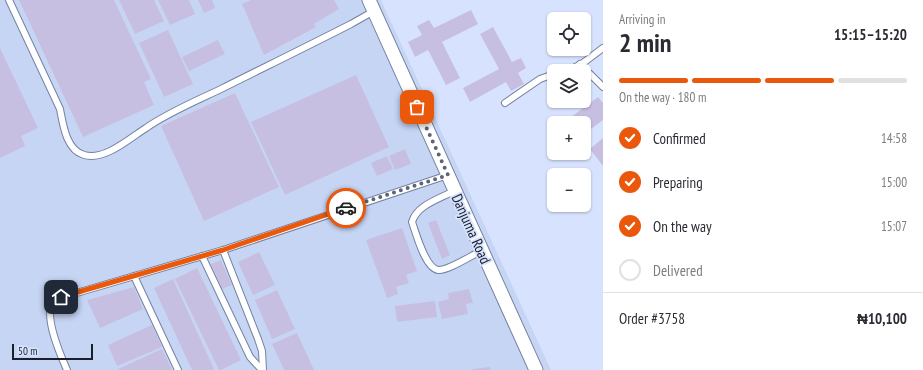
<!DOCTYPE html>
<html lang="en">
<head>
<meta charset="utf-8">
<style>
	body { margin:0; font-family:"PT Sans Narrow",sans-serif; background:#f2f2f3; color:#2b2b33; height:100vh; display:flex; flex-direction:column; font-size:15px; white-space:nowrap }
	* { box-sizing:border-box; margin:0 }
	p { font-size:13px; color:#7c7c81 }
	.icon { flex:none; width:22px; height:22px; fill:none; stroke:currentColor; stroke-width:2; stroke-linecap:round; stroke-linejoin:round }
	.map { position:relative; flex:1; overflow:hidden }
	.panel { display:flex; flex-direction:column; background:#fff; width:320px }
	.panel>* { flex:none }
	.buttons { position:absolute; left:547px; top:12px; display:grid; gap:8px }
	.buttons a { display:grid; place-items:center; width:44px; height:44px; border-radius:6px; background:#fff; box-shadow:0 1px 3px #0004; font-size:20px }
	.scale { position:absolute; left:12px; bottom:10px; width:81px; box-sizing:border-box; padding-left:4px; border:2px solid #1a1f2b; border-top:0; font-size:11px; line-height:14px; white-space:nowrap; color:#1a1f2b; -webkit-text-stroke:3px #d7e3fe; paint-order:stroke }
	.pin { position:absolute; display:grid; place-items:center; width:34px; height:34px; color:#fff; margin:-17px; border-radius:8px; box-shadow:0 2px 6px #0006 }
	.courier { position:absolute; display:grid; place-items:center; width:40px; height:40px; margin:-20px; border:3px solid #ea580c; border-radius:50%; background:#fff; color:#222; box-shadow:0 1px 5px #0007 }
	.headline em { font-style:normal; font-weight:600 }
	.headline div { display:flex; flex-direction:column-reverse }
	.headline { display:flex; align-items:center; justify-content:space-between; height:68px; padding:0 16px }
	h1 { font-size:26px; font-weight:600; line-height:30px }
	.bar { display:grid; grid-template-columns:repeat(4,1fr); gap:6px 4px; align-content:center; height:48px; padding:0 16px }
	.bar i { height:5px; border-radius:3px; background:#e1e1e2 }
	.bar .on { background:#ea580c }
	.bar p { grid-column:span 4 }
	.line { display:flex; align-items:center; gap:10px; padding:0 16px; border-top:1px solid #e1e1e2 }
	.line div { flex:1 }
	ol { padding:0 16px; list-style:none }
	li { display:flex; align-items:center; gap:12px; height:44px }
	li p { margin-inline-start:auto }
	li .icon { padding:4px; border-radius:50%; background:#ea580c; color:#fff; stroke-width:4 }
	li:last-child { color:#7c7c81 }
	li i { width:22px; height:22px; border:2px solid #e1e1e2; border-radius:50% }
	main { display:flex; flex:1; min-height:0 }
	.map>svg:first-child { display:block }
	.built { fill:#c7d5f5 }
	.building { fill:#c7bfe2 }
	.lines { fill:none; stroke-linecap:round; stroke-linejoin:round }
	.service-casing { stroke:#7482a0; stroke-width:8 }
	.minor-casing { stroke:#7482a0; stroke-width:15 }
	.service { stroke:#fff; stroke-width:6 }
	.minor { stroke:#fff; stroke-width:13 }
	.done { stroke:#5c6475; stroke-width:4; stroke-dasharray:0 7.2 }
	.route { stroke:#ea580c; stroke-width:5 }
	.labels { text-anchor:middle; stroke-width:3.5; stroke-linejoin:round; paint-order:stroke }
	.street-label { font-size:15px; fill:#1a1f2b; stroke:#d7e3fe }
</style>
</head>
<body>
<main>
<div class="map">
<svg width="603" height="370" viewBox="0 0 603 370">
	<rect width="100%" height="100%" fill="#d7e3fe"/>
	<path class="built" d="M0 0H381L551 370H0Z"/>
	<g class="building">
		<path d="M19 0H114L151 79 144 82 154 105 83 137Z"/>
		<path d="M119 0H154L164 21 135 34Z"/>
		<path d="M158 0H189L195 14 170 25Z"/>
		<path d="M198 0H212L215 8 204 13Z"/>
		<path d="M251 0H334L339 9 314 24 316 27 264 55 242 4Z"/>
		<path d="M471 10 478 24 442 42 460 78 446 85 428 50 415 57 408 42 422 35 417 26 429 20 434 28Z"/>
		<path d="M493 27 512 62 521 58 526 68 518 73 524 84 511 91 506 82 470 102 463 88 499 69 480 34Z"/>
		<path d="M168 30 193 84 164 97 139 43Z"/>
		<path d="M218 40 225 54 189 71 182 57Z"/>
		<path d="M0 48 38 128 21 136 25 146 0 158Z"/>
		<path d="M356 75 389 147 285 195 251 122Z"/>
		<path d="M235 93 279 187 204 221 161 126Z"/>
		<path d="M598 97 603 103V120L584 134V123H570L567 120Z"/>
		<path d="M603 138V166L590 149Z"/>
		<path d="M405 149 411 164 395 170 389 156Z"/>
		<path d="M387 156 393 169 377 176 371 163Z"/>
		<path d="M436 220 450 255 442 259 428 223Z"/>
		<path d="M402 228 417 271 406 275 409 283 396 287 398 294 387 298 366 240Z"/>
		<path d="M259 252 275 285 253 295 238 262Z"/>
		<path d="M221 260 232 285 222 289 211 264Z"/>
		<path d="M197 268 241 360 221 370H219L175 279Z"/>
		<path d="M173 279 214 369 212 370H192L154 288Z"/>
		<path d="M134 287 143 309 100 328 87 300Z"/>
		<path d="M469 289 473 303 466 304 468 314 442 319 438 302 449 299 448 293Z"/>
		<path d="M277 290 295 329 272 339 255 300Z"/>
		<path d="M435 301 437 317 397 322 395 306Z"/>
		<path d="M152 325 162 347 117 366 108 345Z"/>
		<path d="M297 333 314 370H284L272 344Z"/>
		<path d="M162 349 172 370H118V369Z"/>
		<path d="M490 367V370H473V369Z"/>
	</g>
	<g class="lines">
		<g class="service-casing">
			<g id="service">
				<path d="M9 0 60 109C63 124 66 150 84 155 105 161 130 138 146 128 169 112 196 101 221 89 265 67 308 46 351 24L374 11"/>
				<path d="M580 64 603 87"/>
				<path d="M568 71 583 63 603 48"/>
				<path d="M505 103 540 79 554 74"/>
				<path d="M454 191C439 199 417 205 412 222 416 233 425 268 438 270 448 271 472 255 481 251"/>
				<path d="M223 250 258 339 262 351 263 370"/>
				<path d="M202 256 250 357 262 370"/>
				<path d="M134 276 178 370"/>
				<path d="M67 370C61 356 40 310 56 299L223 250 448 175"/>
			</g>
		</g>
		<g class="minor-casing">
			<path id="minor" d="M369 0 536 370"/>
		</g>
		<use href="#service" class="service"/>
		<use href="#minor" class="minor"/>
	</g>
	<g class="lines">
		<path class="done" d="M346 208 448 175 417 107"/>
		<path class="route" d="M61 297 223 250 346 208"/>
	</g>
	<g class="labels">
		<g class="street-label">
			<text transform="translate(471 229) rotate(66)" y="5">Danjuma Road</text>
		</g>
	</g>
</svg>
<div class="buttons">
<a><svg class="icon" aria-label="locate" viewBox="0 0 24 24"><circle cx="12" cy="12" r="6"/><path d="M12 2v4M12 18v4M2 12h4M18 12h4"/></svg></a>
<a><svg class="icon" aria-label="layers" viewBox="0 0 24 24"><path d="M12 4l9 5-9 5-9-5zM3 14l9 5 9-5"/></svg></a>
<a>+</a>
<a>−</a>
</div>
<div class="scale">50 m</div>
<div class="pin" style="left:417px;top:107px;background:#ea580c"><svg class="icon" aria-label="bag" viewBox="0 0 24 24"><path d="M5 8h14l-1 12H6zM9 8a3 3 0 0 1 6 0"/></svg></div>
<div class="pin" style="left:61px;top:297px;background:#1f2937"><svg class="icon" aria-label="home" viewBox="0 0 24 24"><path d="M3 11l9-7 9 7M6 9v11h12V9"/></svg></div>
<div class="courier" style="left:346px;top:208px"><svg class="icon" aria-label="car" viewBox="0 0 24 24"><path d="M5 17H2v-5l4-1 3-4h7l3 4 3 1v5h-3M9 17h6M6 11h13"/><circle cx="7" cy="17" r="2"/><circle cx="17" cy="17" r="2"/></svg></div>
</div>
<section class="panel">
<div class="headline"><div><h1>2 min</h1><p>Arriving in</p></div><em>15:15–15:20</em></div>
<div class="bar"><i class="on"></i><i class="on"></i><i class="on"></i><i></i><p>On the way · 180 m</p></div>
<ol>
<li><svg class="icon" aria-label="check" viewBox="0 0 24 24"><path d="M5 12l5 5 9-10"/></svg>Confirmed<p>14:58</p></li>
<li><svg class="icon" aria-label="check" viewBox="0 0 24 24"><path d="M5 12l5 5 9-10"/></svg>Preparing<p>15:00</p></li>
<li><svg class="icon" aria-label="check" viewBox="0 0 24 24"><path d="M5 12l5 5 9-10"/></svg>On the way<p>15:07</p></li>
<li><i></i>Delivered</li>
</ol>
<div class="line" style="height:52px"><div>Order #3758</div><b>₦10,100</b></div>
</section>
</main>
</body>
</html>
